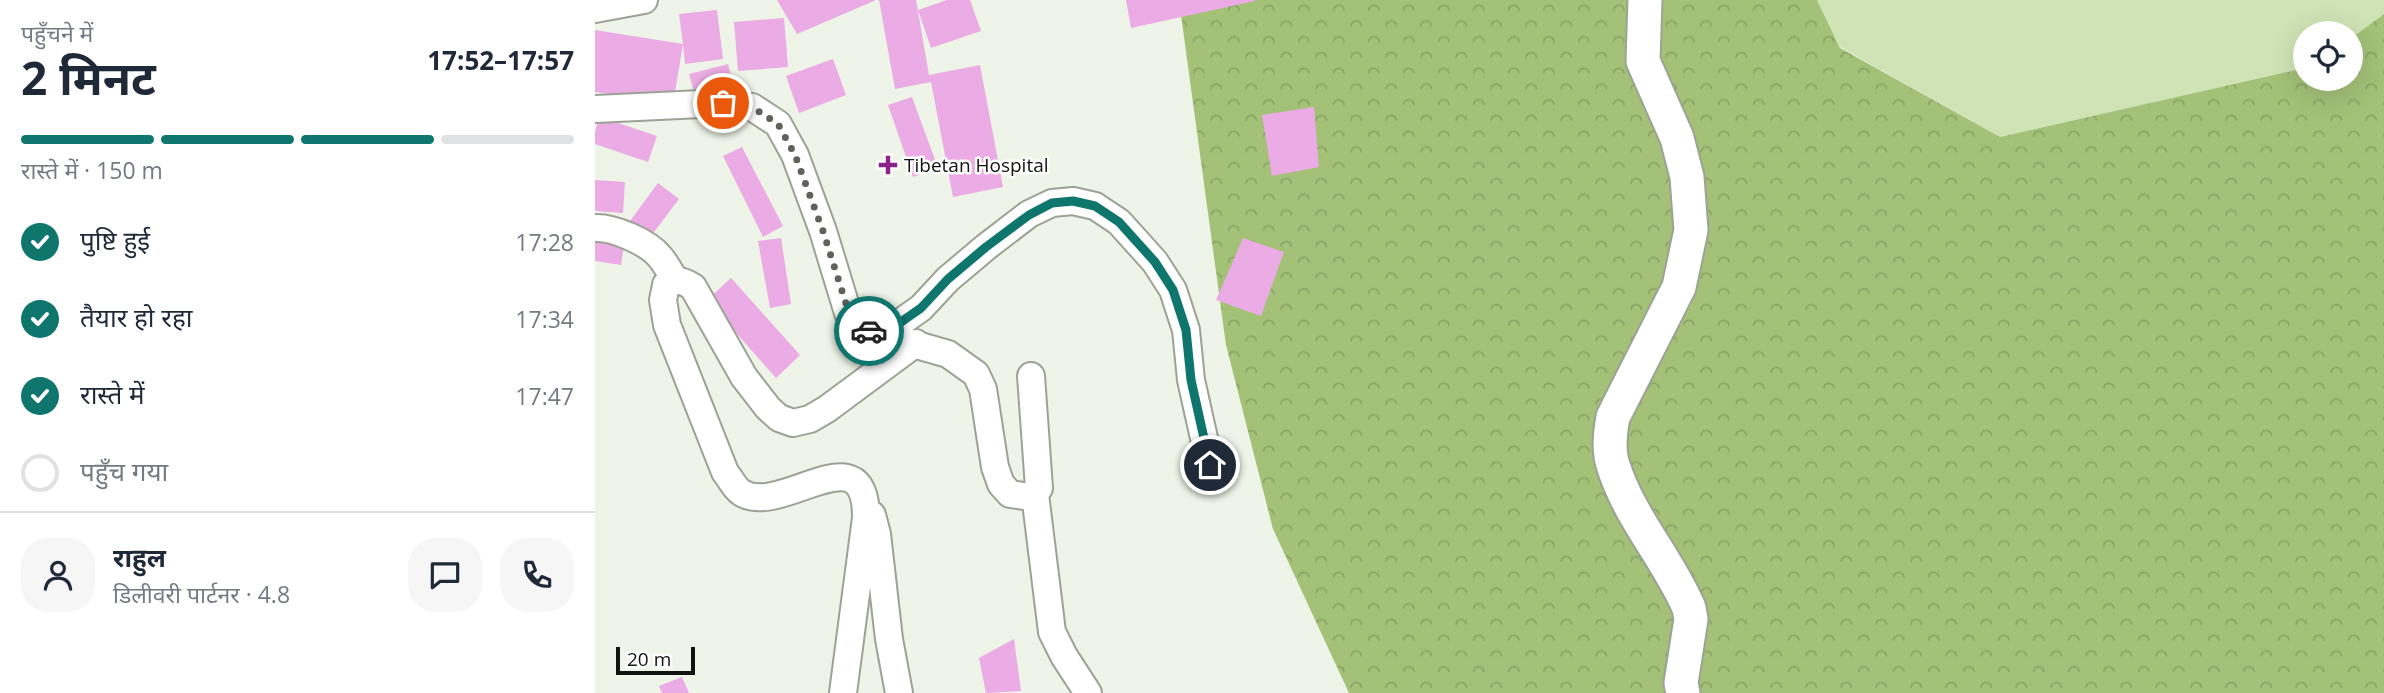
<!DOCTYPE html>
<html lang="hi">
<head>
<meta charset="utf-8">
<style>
	body { margin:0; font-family:"Open Sans","Noto Sans Devanagari",sans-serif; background:#f6f6f7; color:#1f2937; height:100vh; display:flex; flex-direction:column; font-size:26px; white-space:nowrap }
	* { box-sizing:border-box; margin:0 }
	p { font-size:23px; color:#747a83 }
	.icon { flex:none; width:38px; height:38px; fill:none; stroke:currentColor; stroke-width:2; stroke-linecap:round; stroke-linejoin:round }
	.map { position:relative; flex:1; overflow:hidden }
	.sheet { display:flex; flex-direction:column; background:#fff; width:595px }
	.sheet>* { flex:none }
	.buttons { position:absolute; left:1698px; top:21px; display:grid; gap:14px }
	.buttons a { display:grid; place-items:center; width:70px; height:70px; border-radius:50%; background:#fff; box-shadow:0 7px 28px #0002; font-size:35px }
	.scale { position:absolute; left:21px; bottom:18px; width:79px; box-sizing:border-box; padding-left:7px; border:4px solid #11130f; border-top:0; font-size:19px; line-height:24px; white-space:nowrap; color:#11130f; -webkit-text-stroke:5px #fff; paint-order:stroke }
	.pin { position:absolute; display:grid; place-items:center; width:60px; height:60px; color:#fff; margin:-30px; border:4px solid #fff; border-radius:50%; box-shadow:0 2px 7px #0007 }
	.courier { position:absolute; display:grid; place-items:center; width:70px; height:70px; margin:-35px; border:5px solid #0f766e; border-radius:50%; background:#fff; color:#222; box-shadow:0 2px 9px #0007 }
	.summary em { font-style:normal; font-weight:700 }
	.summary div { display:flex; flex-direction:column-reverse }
	.summary { display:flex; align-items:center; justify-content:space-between; height:119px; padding:0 21px }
	h1 { font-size:46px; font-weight:700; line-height:52px }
	.bar { display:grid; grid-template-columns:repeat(4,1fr); gap:10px 7px; align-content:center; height:84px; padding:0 21px }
	.bar i { height:9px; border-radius:5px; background:#e0e1e3 }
	.bar .selected { background:#0f766e }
	.bar p { grid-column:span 4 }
	.line { display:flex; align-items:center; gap:18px; padding:0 21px; border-top:2px solid #e0e1e3 }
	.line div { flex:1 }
	.round { display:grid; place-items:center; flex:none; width:74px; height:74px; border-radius:28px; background:#f6f6f7 }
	ol { padding:0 21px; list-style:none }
	li { display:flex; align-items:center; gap:21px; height:77px }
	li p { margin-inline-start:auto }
	li .icon { padding:7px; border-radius:50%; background:#0f766e; color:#fff; stroke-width:4 }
	li:last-child { color:#747a83 }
	li i { width:38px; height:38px; border:4px solid #e0e1e3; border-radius:50% }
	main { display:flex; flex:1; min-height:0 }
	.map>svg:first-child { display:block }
	.green { fill:#cfe3b5 }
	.forest { fill:url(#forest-crowns) }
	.building { fill:#ebabe4 }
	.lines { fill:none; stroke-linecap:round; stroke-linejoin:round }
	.minor-casing { stroke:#9ca295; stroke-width:30 }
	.major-casing { stroke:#9ca295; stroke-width:37 }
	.minor { stroke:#fff; stroke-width:26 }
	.major { stroke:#fff; stroke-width:33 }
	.done { stroke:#5e625b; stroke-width:7; stroke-dasharray:0 12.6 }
	.route { stroke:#0f766e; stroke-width:9 }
	.poi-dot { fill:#8e2489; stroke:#fff; stroke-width:2.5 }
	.labels { text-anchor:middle; stroke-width:5; stroke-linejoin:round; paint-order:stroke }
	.poi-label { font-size:19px; fill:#11130f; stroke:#fff; text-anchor:start }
</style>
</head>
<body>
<main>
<section class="sheet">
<div class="summary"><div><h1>2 मिनट</h1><p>पहुँचने में</p></div><em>17:52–17:57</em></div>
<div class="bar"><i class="selected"></i><i class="selected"></i><i class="selected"></i><i></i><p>रास्ते में · 150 m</p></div>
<ol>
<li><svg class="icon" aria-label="check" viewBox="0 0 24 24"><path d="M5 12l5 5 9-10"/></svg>पुष्टि हुई<p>17:28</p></li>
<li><svg class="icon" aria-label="check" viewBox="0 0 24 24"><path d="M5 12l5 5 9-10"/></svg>तैयार हो रहा<p>17:34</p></li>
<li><svg class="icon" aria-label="check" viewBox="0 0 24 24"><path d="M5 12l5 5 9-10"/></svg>रास्ते में<p>17:47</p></li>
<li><i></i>पहुँच गया</li>
</ol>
<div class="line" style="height:126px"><a class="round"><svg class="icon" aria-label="person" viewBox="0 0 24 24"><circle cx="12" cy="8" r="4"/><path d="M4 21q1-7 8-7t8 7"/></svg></a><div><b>राहुल</b><p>डिलीवरी पार्टनर · 4.8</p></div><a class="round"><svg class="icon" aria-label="chat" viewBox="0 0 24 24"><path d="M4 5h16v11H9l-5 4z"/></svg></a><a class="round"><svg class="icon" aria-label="phone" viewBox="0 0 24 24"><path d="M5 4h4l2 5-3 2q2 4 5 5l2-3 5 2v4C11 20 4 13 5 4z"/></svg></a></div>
</section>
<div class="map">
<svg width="1789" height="693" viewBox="0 0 1789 693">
	<defs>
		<pattern id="forest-crowns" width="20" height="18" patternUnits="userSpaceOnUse" patternTransform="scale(1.75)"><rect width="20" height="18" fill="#a3c177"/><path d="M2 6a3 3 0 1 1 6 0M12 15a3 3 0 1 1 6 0" fill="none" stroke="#8ba566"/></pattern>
	</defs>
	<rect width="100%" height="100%" fill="#eef4e7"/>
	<path class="green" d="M1222 0H1789V14L1755 39V33H1710V68L1405 137 1245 47Z"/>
	<path class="forest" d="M584 0H1222L1245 48 1405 137 1710 68V79H1755V39L1789 14V693H754L678 529 631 345Z"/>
	<g class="building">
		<path d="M182 0H281L202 34Z"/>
		<path d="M284 0H321L334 75 385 65 408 187 358 197 336 82 300 89Z"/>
		<path d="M352 0H375L386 31 336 48 323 10Z"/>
		<path d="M531 0H660V1L536 28Z"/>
		<path d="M122 10 128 59 90 64 88 44 78 104 0 92V30L88 44 84 14Z"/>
		<path d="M189 18 193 67 143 71 139 22Z"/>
		<path d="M238 59 251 95 204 113 191 76Z"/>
		<path d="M133 64 139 89 101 99 94 74Z"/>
		<path d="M317 97 343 168 318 177 293 105Z"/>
		<path d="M719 107 724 167 677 176 667 115Z"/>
		<path d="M5 117 62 136 53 162 0 144V131Z"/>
		<path d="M147 147 188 226 168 237 128 156Z"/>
		<path d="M0 180 30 182 28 213 0 211Z"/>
		<path d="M63 183 84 199 56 236 35 221Z"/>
		<path d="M186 238 196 304 175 308 163 241Z"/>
		<path d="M648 238 689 252 666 316 621 300Z"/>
		<path d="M0 242 29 246 26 265 0 261Z"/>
		<path d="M136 278 205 355 181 378 112 300Z"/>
		<path d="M419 639 426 691 391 693 384 658Z"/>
		<path d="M87 677 94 693H67L64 686Z"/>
	</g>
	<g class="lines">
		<g class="minor-casing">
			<g id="minor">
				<path d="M0 9 49 0"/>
				<path d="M0 109 128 103 157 107 183 124 200 155 228 231 253 313 266 329 353 354 381 374 388 389 400 467 406 484 415 494 436 497 444 488 436 376"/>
				<path d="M0 228C18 227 53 242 65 257 71 264 75 272 80 280"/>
				<path d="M286 336 326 308 353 279 391 247 434 214 457 203 478 201 500 206 524 222 560 262 578 290 591 330 596 380 615 465"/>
				<path d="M440 494 457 632 469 656 493 693"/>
				<path d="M277 515 282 534 294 639 304 693"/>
				<path d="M248 693 271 518C271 429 188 517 147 493 140 489 135 478 130 472L72 325 68 300 71 285C82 279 87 280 98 287L149 377 173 408 184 418 198 423 215 419 232 409 321 343"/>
			</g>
		</g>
		<g class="major-casing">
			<path id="major" d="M1050 0 1048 61 1082 138 1092 177 1096 230 1084 287 1018 417C1015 433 1013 450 1018 465 1034 517 1073 559 1094 608L1096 619 1086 683 1088 693"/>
		</g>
		<use href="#minor" class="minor"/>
		<use href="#major" class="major"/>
	</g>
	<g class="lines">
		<path class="done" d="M128 103 157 107 183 124 200 155 228 231 254 313 266 329 274 331"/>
		<path class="route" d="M274 331 286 336 326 308 353 279 391 247 434 215 457 203 478 201 500 206 524 222 560 262 578 290 591 330 596 380 615 465"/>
	</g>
	<path class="poi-dot" d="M289.5 154.5h7v7h7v7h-7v7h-7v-7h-7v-7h7z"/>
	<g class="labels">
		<g class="poi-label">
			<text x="309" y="172">Tibetan Hospital</text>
		</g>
	</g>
</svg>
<div class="buttons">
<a><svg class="icon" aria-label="locate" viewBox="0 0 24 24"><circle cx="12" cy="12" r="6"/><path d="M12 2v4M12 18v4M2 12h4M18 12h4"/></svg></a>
</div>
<div class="scale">20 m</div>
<div class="pin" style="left:128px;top:103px;background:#ea580c"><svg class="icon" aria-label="bag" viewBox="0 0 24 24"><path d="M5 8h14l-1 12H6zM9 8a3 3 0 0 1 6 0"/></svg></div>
<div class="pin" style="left:615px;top:465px;background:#1f2937"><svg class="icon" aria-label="home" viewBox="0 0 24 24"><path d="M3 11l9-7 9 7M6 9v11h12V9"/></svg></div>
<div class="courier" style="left:274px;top:331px"><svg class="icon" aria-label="car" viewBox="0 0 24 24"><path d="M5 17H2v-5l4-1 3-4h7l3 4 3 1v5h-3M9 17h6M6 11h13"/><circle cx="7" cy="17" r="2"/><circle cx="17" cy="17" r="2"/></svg></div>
</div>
</main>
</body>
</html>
